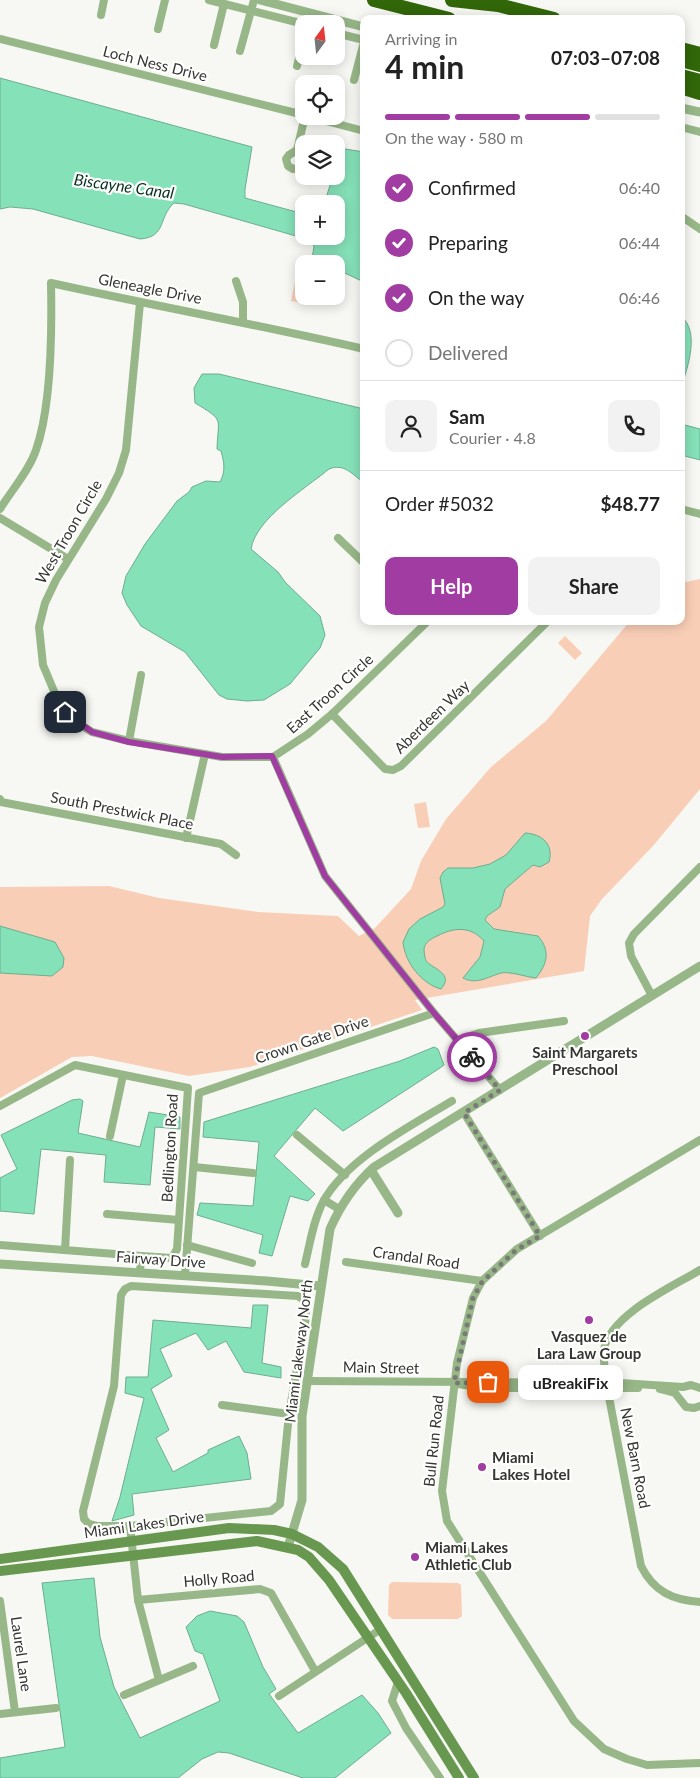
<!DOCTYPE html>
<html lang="en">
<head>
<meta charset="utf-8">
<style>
	body { margin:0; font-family:Lato,sans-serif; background:#f2f2f2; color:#222; height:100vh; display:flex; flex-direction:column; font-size:19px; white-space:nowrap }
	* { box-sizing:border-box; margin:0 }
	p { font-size:16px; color:#767676 }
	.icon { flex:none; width:28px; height:28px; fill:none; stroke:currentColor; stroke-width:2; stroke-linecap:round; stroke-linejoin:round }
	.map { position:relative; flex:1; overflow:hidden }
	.details { position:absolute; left:360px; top:15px; width:325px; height:610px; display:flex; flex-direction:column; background:#fff; border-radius:10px; box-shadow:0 2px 12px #0003 }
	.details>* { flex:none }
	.needle { width:32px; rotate:15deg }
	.controls { position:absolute; left:295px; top:15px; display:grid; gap:10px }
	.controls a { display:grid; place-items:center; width:50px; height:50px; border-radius:10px; background:#fff; box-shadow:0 2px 12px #0003; font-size:25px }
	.pin { position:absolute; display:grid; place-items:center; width:42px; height:42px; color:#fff; margin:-21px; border-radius:10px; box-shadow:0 2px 8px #0006 }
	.courier { position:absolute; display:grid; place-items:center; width:50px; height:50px; margin:-25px; border:4px solid #a03ca2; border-radius:50%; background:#fff; color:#222; box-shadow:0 1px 6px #0007 }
	.bubble { position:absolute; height:35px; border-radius:10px; background:#fff; box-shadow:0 2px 12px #0003; font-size:16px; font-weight:700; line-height:35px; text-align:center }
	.headline em { font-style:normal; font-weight:700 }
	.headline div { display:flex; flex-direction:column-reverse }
	.headline { display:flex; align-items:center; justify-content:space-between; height:85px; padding:0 25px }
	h1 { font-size:32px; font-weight:700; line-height:38px }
	.bar { display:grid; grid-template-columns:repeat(4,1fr); gap:8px 5px; align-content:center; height:60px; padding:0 25px }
	.bar i { height:6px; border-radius:4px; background:#e0e0e0 }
	.bar .current { background:#a03ca2 }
	.bar p { grid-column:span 4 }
	.line { display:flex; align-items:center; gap:12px; padding:0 25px; border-top:1px solid #e0e0e0 }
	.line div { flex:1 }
	.round { display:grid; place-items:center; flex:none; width:52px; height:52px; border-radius:10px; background:#f2f2f2 }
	ol { padding:0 25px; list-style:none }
	li { display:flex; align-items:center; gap:15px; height:55px }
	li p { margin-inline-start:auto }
	li .icon { padding:5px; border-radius:50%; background:#a03ca2; color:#fff; stroke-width:4 }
	li:last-child { color:#767676 }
	li i { width:28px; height:28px; border:2px solid #e0e0e0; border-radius:50% }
	.cta { display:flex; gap:10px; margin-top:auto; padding:10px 25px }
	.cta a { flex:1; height:58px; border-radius:10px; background:#a03ca2; color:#fff; font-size:20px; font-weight:700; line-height:58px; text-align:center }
	.cta a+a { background:#f2f2f2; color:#222 }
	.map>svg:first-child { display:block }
	.green { fill:#f9ceb6 }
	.water { fill:#85e1b8; stroke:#6dad90 }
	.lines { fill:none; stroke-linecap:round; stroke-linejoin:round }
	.minor { stroke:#97b788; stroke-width:8 }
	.tertiary { stroke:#97b788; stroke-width:9 }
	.secondary { stroke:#689750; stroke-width:10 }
	.motorway { stroke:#316708; stroke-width:14 }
	.done { stroke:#797976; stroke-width:5; stroke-dasharray:0 9 }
	.route { stroke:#a03ca2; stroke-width:6 }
	.poi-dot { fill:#a03ca2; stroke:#fffffe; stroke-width:2 }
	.labels { text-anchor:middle; stroke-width:4.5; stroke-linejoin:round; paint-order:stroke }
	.street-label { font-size:15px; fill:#353533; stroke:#fffffe }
	.poi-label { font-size:15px; font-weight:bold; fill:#353533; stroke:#fffffe }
	.water-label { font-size:16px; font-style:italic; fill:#073122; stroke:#fffffe }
</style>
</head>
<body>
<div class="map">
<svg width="700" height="1778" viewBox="0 0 700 1778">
	<rect width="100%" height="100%" fill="#f7f8f3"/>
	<g class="green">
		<path d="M296 277 304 279 302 303 291 301Z"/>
		<path d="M700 579V789L653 846 602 899 590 916 584 971 415 1000 422 1010 250 1067 189 1076 92 1056 72 1057 0 1098V887L109 886 159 898 258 912 338 916 359 936 375 928 411 889 421 861 446 819 491 767 546 721 630 621H681V583Z"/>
		<path d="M565 636 582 653 575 660 558 643Z"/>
		<path d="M426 802 430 827 418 828 414 804Z"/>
		<path d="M392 1582 458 1583 461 1585 462 1616 458 1619H392L388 1615 389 1585Z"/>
	</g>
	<g class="water">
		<path d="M0 78 252 147 245 189V198L304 214V236H336V204H324L333 176H336V155L345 149 364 152V282L336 269V264H324L312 259 314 246 310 240 184 204 174 203C158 217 167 237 140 239L33 209 10 207 0 209Z"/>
		<path d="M681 316C700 332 688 366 681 388Z"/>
		<path d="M202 374H219L364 409V483C352 474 344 463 329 469 305 489 256 518 251 549L278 572 285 582 320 616 325 635 320 648 290 684 264 700 247 701 227 699 219 695 185 652 141 626 127 605 122 593 126 576 145 544 177 501 189 492 192 487 206 481 220 482C226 471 224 462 221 451L217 449C218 417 225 421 195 403L194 388Z"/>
		<path d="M681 424 700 429V460L681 455Z"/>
		<path d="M525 833C542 834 554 844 549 862L540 867 533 865 505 889 500 907 487 916 485 920 494 929 538 936C551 951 547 964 536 978 526 977 510 971 501 973 487 977 477 985 463 978L480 957 484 941C471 926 454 927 437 936 431 939 425 942 424 949 424 953 425 958 426 961 435 970 454 974 441 989 422 984 405 963 403 942L409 929 420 919 443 907 445 904 440 878 443 872 448 868H473L490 864 506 855Z"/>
		<path d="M0 926 55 942 64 958 63 967 52 976 0 973Z"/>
		<path d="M434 1047 438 1049 444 1065 440 1068 343 1131 315 1108 274 1156 315 1194 308 1201 290 1196 272 1256 259 1253 263 1235 197 1215 200 1203 253 1206 259 1142 203 1137 204 1122 400 1061Z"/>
		<path d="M80 1099 83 1101 78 1133 140 1147 149 1112 180 1117V1129L155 1127 150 1185 104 1182 106 1155 41 1149 34 1214 0 1211V1178L17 1169 1 1135 72 1100Z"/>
		<path d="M253 1305H268L262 1363 281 1367V1378L244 1372 226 1341 208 1350 196 1333 160 1349 172 1376 151 1389 169 1430 156 1438 173 1472 208 1453V1450L239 1436 247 1453 251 1479 132 1494 134 1515 112 1521 120 1497 144 1398 125 1393 126 1377H148L153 1320 251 1328Z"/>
		<path d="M94 1578 100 1637 114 1687 140 1738 220 1701 203 1654 195 1651 186 1627 197 1616 210 1611 237 1616 244 1622 263 1667 276 1689 269 1694 298 1733 362 1695 378 1713 391 1733 335 1778H303L229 1753 218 1752 202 1759 178 1778H0V1758L65 1747 42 1583Z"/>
	</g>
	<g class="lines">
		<g class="minor">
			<path d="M209 0 304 24"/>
			<path d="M101 15 104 0"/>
			<path d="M158 29 165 0"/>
			<path d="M336 33 364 40"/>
			<path d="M0 39 304 115"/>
			<path d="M214 45 224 4"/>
			<path d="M240 51 254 0"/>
			<path d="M297 66 304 39"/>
			<path d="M354 80 364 42"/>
			<path d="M307 116 364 131"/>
			<path d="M681 127 700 132"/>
			<path d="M297 150 289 155 286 159 288 166 293 169 299 168 302 163V158L297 150 305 116"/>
			<path d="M681 216 700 229"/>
			<path d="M236 281 243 302V321"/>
			<path d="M140 303 126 450 119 473 106 499 56 580 45 603 39 627 43 665 59 703 79 724 92 732 129 741 222 757H273L308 734 332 714 428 621"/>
			<path d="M0 509C11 491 29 471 36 450 52 405 52 331 51 283 155 306 260 325 364 349"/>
			<path d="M681 509 700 514"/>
			<path d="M0 518 68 559"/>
			<path d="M338 538 364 563"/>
			<path d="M332 714 385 769 393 770 401 766 548 621"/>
			<path d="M129 741 141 675"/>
			<path d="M273 757 325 876 434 1013 500 1090"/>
			<path d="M0 799 1 802 221 844 236 855"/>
			<path d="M186 838 205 754"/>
			<path d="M651 994 631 956 629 943 634 934 700 867"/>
			<path d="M458 1040 479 1033 564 1021"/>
			<path d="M0 1106 75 1065 188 1088 177 1249 172 1258 141 1256"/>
			<path d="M464 1113 540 1236"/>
			<path d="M297 1135 345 1175"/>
			<path d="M110 1136 123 1075"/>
			<path d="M700 1140 517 1249 482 1281 473 1298 457 1363 442 1491 447 1521 574 1721 604 1749 627 1759 647 1765 700 1763"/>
			<path d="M194 1167 253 1173"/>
			<path d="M324 1200 339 1209"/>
			<path d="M107 1214 179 1220"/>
			<path d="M0 1245 141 1256 140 1272"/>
			<path d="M187 1245 252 1263"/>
			<path d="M65 1250 70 1160"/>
			<path d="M346 1262 482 1281"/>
			<path d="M305 1264C310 1244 313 1221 323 1202 346 1159 412 1125 452 1101"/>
			<path d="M700 1270C672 1287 611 1314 604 1349 603 1357 605 1368 605 1376L641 1566C654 1592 673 1600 700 1602"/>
			<path d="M185 1275 199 1093 434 1013"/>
			<path d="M131 1286 298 1296 305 1301 306 1317 289 1414 280 1504 271 1511 130 1526H97L89 1524 84 1519 83 1511 114 1386 121 1295 125 1289Z"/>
			<path d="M308 1381 621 1383 683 1387 691 1385 700 1388"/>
			<path d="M458 1384 484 1388H638"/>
			<path d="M660 1389 675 1393 686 1407 694 1408 700 1406"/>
			<path d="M222 1405 289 1414"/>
			<path d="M130 1526 138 1600 159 1680"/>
			<path d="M138 1600 260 1589 271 1593 315 1671"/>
			<path d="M0 1601 15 1712"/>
			<path d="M398 1682 392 1701 406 1728 440 1778"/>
			<path d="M124 1695 193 1666"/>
			<path d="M279 1696 381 1629"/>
			<path d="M0 1714 56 1708"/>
		</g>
		<g class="tertiary">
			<path d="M260 0 364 27"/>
			<path d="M681 108 700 112"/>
			<path d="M371 1170 398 1213"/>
			<path d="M0 1264 267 1281 320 1286"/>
			<path d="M288 1547 302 1500V1416L330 1229C341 1204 354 1185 374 1167L700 966"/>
		</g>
		<g class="secondary">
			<path d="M0 1559 229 1528 274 1530 292 1534 318 1547 343 1569 474 1778"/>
			<path d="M0 1571 257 1541 298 1550 309 1557 329 1580 406 1693 459 1778"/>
		</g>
		<g class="motorway">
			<path d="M374 0 449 19"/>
			<path d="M452 0 498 5 554 19"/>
			<path d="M681 49 700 54"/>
			<path d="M681 60 700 65"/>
			<path d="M681 76 700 81"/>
			<path d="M681 87 700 93"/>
		</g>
	</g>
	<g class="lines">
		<path class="done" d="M472 1057 500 1090 464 1113 540 1236 516 1250 482 1282 473 1298 454 1383 488 1382"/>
		<path class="route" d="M65 712 92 732 129 742 222 757 272 756 325 876 434 1013 472 1057"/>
	</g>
	<g class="poi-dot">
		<circle cx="585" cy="1036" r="5"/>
		<circle cx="589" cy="1320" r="5"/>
		<circle cx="482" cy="1467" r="5"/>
		<circle cx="415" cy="1557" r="5"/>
	</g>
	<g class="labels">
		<g class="street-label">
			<text transform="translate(155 64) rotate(14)" y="5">Loch Ness Drive</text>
			<text transform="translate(150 289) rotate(11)" y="5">Gleneagle Drive</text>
			<text transform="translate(69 532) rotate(-60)" y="5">West Troon Circle</text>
			<text transform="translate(330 694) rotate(-42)" y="5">East Troon Circle</text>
			<text transform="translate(432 717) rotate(-44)" y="5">Aberdeen Way</text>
			<text transform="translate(122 811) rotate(11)" y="5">South Prestwick Place</text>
			<text transform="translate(312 1040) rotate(-19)" y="5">Crown Gate Drive</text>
			<text transform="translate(170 1148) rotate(-87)" y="5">Bedlington Road</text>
			<text transform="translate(416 1258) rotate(8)" y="5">Crandal Road</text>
			<text transform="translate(161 1260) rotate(4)" y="5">Fairway Drive</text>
			<text transform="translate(299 1351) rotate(-83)" y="5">Miami Lakeway North</text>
			<text transform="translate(381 1368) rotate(1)" y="5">Main Street</text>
			<text transform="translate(434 1441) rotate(-84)" y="5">Bull Run Road</text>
			<text transform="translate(635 1458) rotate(79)" y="5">New Barn Road</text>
			<text transform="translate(144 1525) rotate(-8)" y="5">Miami Lakes Drive</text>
			<text transform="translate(219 1579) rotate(-5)" y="5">Holly Road</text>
			<text transform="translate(21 1654) rotate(82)" y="5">Laurel Lane</text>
		</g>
		<g class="poi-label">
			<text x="585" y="1058">Saint Margarets<tspan x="585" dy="17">Preschool</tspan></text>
			<text x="589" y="1342">Vasquez de<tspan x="589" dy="17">Lara Law Group</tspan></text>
			<text x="492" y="1463" text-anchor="start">Miami<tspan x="492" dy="17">Lakes Hotel</tspan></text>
			<text x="425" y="1553" text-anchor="start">Miami Lakes<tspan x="425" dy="17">Athletic Club</tspan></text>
		</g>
		<g class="water-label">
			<text transform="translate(124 186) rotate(8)" y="6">Biscayne Canal</text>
		</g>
	</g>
</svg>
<div class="controls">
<a><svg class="needle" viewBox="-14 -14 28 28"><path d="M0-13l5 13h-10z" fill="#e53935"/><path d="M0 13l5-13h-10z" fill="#767676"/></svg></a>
<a><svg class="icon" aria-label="locate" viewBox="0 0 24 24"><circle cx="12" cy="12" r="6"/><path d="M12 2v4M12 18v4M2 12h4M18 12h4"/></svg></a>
<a><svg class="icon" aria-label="layers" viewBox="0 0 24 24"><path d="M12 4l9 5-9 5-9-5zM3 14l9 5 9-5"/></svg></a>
<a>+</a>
<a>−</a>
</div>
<div class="pin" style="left:488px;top:1382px;background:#ea580c"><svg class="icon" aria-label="bag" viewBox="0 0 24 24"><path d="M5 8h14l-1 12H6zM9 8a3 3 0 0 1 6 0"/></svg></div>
<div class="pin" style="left:65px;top:712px;background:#1f2937"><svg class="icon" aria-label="home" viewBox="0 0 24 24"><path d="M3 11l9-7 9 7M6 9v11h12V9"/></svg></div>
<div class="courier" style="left:472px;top:1057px"><svg class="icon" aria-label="bike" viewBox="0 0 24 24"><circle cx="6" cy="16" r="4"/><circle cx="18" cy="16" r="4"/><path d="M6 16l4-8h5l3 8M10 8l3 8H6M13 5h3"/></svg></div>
<div class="bubble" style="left:518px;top:1365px;width:105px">uBreakiFix</div>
<section class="details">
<div class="headline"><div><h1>4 min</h1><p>Arriving in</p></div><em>07:03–07:08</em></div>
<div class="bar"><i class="current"></i><i class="current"></i><i class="current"></i><i></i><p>On the way · 580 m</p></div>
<ol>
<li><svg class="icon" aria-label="check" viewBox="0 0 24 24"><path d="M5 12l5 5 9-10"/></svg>Confirmed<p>06:40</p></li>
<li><svg class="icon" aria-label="check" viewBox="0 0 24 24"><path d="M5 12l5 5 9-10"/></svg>Preparing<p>06:44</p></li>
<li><svg class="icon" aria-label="check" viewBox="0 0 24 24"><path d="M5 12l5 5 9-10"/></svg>On the way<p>06:46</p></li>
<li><i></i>Delivered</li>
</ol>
<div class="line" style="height:90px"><a class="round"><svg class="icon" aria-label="person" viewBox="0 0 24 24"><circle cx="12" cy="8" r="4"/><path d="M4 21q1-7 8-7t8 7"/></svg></a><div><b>Sam</b><p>Courier · 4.8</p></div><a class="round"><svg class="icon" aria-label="phone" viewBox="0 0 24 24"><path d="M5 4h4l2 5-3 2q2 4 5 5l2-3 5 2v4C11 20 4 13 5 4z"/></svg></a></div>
<div class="line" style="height:65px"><div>Order #5032</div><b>$48.77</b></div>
<div class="cta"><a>Help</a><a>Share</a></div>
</section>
</div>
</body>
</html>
